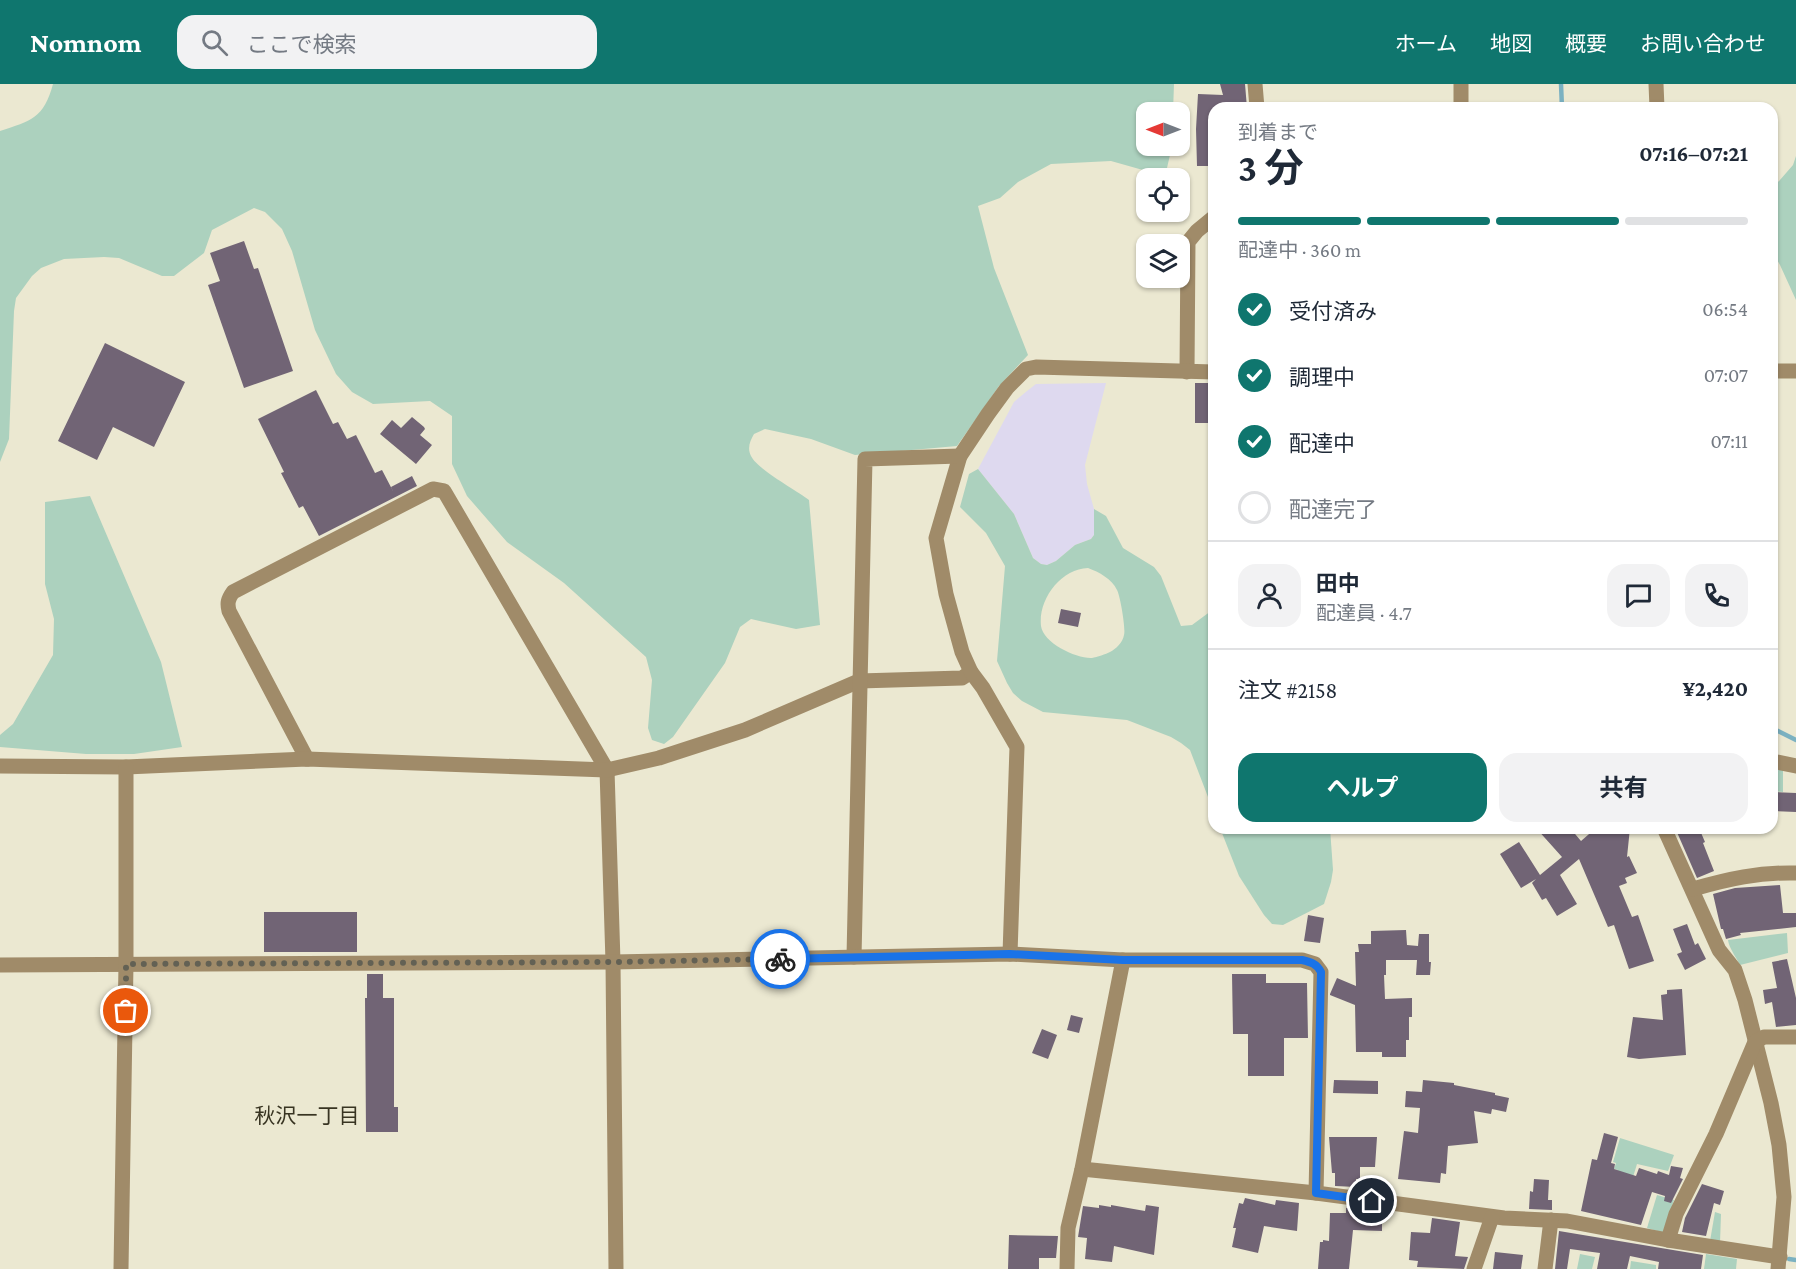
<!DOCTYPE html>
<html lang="ja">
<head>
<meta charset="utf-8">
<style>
	body { margin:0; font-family:"Crimson Pro","Noto Sans JP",serif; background:#f2f2f3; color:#1f2937; height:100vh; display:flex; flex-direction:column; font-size:22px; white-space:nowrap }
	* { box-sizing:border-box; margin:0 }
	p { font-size:20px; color:#747a83 }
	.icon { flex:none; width:33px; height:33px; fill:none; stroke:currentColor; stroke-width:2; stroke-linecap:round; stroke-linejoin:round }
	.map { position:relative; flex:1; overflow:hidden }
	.side { position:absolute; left:1208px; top:18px; width:570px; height:732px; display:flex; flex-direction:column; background:#fff; border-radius:18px; box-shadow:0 2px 4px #0004 }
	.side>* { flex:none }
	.needle { width:39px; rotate:270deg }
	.controls { position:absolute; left:1136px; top:18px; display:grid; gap:12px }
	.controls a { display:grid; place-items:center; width:54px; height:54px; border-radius:12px; background:#fff; box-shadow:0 2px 4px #0004; font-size:30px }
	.pin { position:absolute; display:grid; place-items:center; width:51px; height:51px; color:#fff; margin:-26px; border:3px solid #fff; border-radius:50%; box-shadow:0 2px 6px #0007 }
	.courier { position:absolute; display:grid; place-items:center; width:60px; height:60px; margin:-30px; border:4px solid #1a73e8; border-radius:50%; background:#fff; color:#222; box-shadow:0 2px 8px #0007 }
	.headline em { font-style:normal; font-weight:700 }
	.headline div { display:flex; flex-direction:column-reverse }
	.headline { display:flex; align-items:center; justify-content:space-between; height:102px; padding:0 30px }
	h1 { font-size:39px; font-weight:700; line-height:45px }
	.bar { display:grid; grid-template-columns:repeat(4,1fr); gap:9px 6px; align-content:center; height:72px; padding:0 30px }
	.bar i { height:8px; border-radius:4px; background:#e0e1e3 }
	.bar .on { background:#0f766e }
	.bar p { grid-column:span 4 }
	.line { display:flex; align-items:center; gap:15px; padding:0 30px; border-top:2px solid #e0e1e3 }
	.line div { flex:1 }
	.round { display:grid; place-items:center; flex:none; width:63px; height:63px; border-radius:18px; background:#f2f2f3 }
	ol { padding:0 30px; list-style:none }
	li { display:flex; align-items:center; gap:18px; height:66px }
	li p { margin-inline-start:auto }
	li .icon { padding:6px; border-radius:50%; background:#0f766e; color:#fff; stroke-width:4 }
	li:last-child { color:#747a83 }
	li i { width:33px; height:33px; border:3px solid #e0e1e3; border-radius:50% }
	.cta { display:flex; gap:12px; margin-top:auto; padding:12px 30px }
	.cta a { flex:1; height:69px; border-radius:18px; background:#0f766e; color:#fff; font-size:24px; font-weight:700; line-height:69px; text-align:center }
	.cta a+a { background:#f2f2f3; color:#1f2937 }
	header { display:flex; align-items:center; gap:36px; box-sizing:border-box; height:84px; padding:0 30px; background:#0f766e; color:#fff }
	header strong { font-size:28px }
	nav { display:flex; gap:33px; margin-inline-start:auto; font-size:21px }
	.search { width:420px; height:54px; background:#f2f2f3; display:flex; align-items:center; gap:15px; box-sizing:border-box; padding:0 21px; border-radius:18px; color:#747a83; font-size:22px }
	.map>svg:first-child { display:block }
	.industrial { fill:#ded9ef }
	.green { fill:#acd1be; fill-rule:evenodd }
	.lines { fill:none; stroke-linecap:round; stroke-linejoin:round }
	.stream { stroke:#7bb1c1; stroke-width:4.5 }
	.building { fill:#716475 }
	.minor { stroke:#a08b69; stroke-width:15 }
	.done { stroke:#636154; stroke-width:6; stroke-dasharray:0 10.8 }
	.route { stroke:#1a73e8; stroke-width:8 }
	.labels { text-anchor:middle; stroke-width:6; stroke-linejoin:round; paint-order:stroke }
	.neighbourhood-label { font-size:21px; fill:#383422; stroke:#ebe8d1 }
</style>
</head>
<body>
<header>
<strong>Nomnom</strong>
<div class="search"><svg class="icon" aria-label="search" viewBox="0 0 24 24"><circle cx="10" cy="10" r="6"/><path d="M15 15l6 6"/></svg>ここで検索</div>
<nav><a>ホーム</a><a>地図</a><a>概要</a><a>お問い合わせ</a></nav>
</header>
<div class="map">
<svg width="1796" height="1185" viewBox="0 0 1796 1185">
	<rect width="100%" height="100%" fill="#ebe8d1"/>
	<path class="industrial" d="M1106 299 1085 381 1087 400 1094 425V451L1091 455 1075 461 1056 477 1047 481 1041 480 1033 474 1014 430 978 385 1014 318 1027 307 1036 300Z"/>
	<g class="green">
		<path d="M53 0H1174L1173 28H1146V62H1172L1167 84 1157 90 1111 77 1051 80 1018 98 1000 114 978 122 994 184 1028 271 999 302 957 362 855 371 811 355 765 345 754 350C750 357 747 364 751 372 758 386 796 406 809 416L820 541 796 545 751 535 740 543 725 579 673 653 664 660 652 656 648 644 652 596 646 573 564 499 507 458 467 412 452 380V332L430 317 373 320 352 308 336 290 315 246 292 167 282 145 265 128 254 124 212 146 204 169 174 192H162L119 174 104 173 64 175 41 184 32 192 16 214 14 227 9 355 0 378V47C31 37 44 34 53 0Z"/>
		<path d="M1796 72V216L1780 181 1772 167V105L1793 81Z"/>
		<path d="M978 385 1014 430 1033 474 1041 480 1047 481 1056 477 1075 461 1091 455 1094 451V425L1106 432 1123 464 1154 483 1161 492 1181 542 1192 541 1211 527 1213 512V726L1190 666 1181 659 1171 653 1127 636 1043 628 1022 617 1013 609 1007 599 997 577 1005 482 986 449 960 423 969 390ZM1088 484C1099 488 1112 495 1117 506 1120 511 1126 545 1124 551 1123 558 1116 565 1110 568 1106 570 1097 573 1092 574 1077 575 1043 559 1041 542 1038 515 1061 485 1088 484Z"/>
		<path d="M90 412 161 578 182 663 134 670H86L0 663V651L13 640 53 571 54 535 45 500V418Z"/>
		<path d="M1772 683 1783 684V708L1772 707Z"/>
		<path d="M1220 744H1330L1333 786 1331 798 1324 820 1283 841 1272 840 1264 831 1239 792Z"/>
		<path d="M1787 849 1788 869 1740 881C1736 873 1729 864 1728 856Z"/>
		<path d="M1620 1054 1674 1071 1668 1087 1637 1080 1633 1093 1615 1095 1618 1086 1614 1085 1616 1079 1613 1078Z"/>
		<path d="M1657 1111 1674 1116 1664 1149 1647 1144Z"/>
		<path d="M1715 1128 1721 1130 1720 1159 1710 1157Z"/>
		<path d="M1580 1170 1595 1173 1592 1185H1577Z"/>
		<path d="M1706 1170 1737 1175 1736 1185H1704Z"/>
		<path d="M1631 1177 1656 1181V1185H1630Z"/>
	</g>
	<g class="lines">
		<g class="stream">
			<path d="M1561 0 1562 24"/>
			<path d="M1772 644 1796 656"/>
			<path d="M1789 1175 1796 1176"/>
		</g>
	</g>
	<g class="building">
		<path d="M1220 0H1245L1247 24H1214V82H1197L1196 45 1198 10 1223 11Z"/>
		<path d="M244 157 254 185 258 184 293 287 244 304 208 201 220 197 210 169Z"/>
		<path d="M105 259 185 298 154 363 113 343 97 376 58 357Z"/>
		<path d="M1195 299H1209L1211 339H1195Z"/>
		<path d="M316 306 333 340 338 338 347 355 356 351 375 389 382 386 394 409 391 403 412 392 417 402 319 452 303 422 299 424 281 389 284 388 258 335Z"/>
		<path d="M412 333 424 343 425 345 420 351 432 361 416 380 380 350 392 336 401 344Z"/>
		<path d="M1061 525 1081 529 1078 543 1058 539Z"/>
		<path d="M1772 708 1796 709V728L1772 727Z"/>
		<path d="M1536 744H1570L1581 757 1596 744H1630L1627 773 1629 772 1637 789 1625 794 1627 799 1619 802 1632 833 1638 831 1654 877 1629 885 1614 841 1608 843 1579 775 1560 791 1577 820 1557 832 1546 814 1542 816 1532 799 1536 795 1521 804 1500 770 1519 758 1540 791 1562 773Z"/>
		<path d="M1681 744H1699L1705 758 1703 759 1714 787 1697 794 1676 746Z"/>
		<path d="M1780 801 1783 829H1796V843L1740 849 1741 851 1726 855 1723 845H1721L1713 810 1735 804Z"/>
		<rect x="264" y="828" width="93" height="40"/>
		<path d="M1308 831 1324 834 1320 859 1304 857Z"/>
		<path d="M1687 840 1695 861 1698 859 1706 875 1685 886 1677 870 1682 868 1673 845Z"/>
		<path d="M1406 846 1407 861 1418 862 1419 850H1429V878H1431L1430 891H1416L1417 876H1386V891H1384L1385 915 1412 914V933H1409V956H1406V973H1382V968H1356L1355 921 1330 911V910L1337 894 1356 902 1355 868H1359L1358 860H1371V847Z"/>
		<path d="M1787 875 1796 914V941L1776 943 1772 918 1765 920 1763 906 1777 904 1772 878Z"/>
		<path d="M367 890H383V914H394V1023H398V1048H366L365 914H367Z"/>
		<path d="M1232 890H1266V899H1307L1308 954H1284V992H1248V950H1233Z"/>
		<path d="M1682 905 1686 971 1639 975 1627 973 1633 933 1663 936 1661 911 1667 910V906Z"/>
		<path d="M1071 931 1083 934 1079 949 1067 946Z"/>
		<path d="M1042 945 1057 951 1048 975 1032 969Z"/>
		<path d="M1334 996 1378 997V1010L1333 1009Z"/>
		<path d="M1423 996 1454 999V1001L1495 1009V1011L1509 1014 1506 1028 1492 1025 1491 1030 1474 1027 1478 1059 1448 1062 1446 1090 1441 1089 1440 1099 1398 1095 1404 1047 1418 1049 1420 1024 1405 1023 1406 1007 1422 1008Z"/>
		<path d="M1604 1049 1618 1053 1611 1079 1615 1080 1614 1085 1636 1092 1639 1084 1657 1090 1658 1087 1669 1091 1671 1082 1683 1084 1680 1094 1683 1095 1671 1119 1664 1117 1665 1112 1652 1108 1641 1141 1581 1127 1592 1075 1597 1076Z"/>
		<path d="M1329 1053H1377L1375 1083H1360V1095H1356V1103L1335 1102V1089H1332Z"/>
		<path d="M1534 1095 1549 1096 1548 1116H1552V1126L1529 1125 1530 1107 1533 1108Z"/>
		<path d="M1702 1100 1724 1107 1720 1121 1714 1119 1706 1152 1682 1148 1685 1134Z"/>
		<path d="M1245 1114 1275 1121 1276 1116 1299 1119 1297 1147 1264 1142 1258 1169 1232 1163 1236 1144H1233L1239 1119 1243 1120Z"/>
		<path d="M1099 1121 1111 1123V1121L1145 1127 1146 1121 1159 1123 1154 1171 1114 1162 1112 1178 1085 1175 1087 1154 1078 1153 1083 1122 1099 1124Z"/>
		<path d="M1346 1124 1382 1128V1147L1353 1146 1349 1185H1318L1320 1158H1323V1156L1329 1157 1330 1129H1346Z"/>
		<path d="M1432 1134 1460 1138 1455 1172 1468 1173 1464 1185 1417 1183 1418 1177 1409 1176 1411 1148 1430 1149Z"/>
		<path d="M1559 1147 1703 1171 1701 1185H1658L1659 1178 1630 1172 1627 1185H1597L1600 1169 1570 1165 1567 1185H1555Z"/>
		<path d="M1009 1151 1058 1152 1056 1174H1039V1185H1008Z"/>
		<path d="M1495 1168 1523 1171 1521 1185H1493Z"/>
	</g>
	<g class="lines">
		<g class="minor">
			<path d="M1255 0 1257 24"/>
			<path d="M1461 0V24"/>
			<path d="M1656 0 1657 24"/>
			<path d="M1772 287H1796"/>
			<path d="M1187 288 1188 158 1197 147 1214 133"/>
			<path d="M307 675 229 527C227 519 228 515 233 508L433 405 444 407 607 686 613 878 616 1185"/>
			<path d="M1772 677 1796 682"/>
			<path d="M0 682 126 683 307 675 607 686 659 674 745 646 859 597 962 594 971 588"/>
			<path d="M1664 744 1719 866 1735 886 1745 916 1771 1019 1779 1061 1784 1113 1778 1185"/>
			<path d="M1693 805C1728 795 1759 788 1796 789"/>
			<path d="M1010 870 1017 663 983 604 971 588 962 568 946 510 936 454 960 372 988 330 1007 304 1026 285 1036 283 1214 288"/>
			<path d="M854 873 865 375 960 372"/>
			<path d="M0 881 613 878 1010 870 1123 876H1302L1315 880 1321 888 1316 1109"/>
			<path d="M1082 1085 1316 1109 1504 1134 1567 1137 1668 1156 1780 1173"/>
			<path d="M1668 1156 1676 1130 1716 1050 1755 958 1764 953H1796"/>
			<path d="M121 1185 126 880V683"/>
			<path d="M1067 1185 1068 1144 1082 1085 1123 876"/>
			<path d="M1474 1185 1492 1133"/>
			<path d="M1545 1185 1551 1136"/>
		</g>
	</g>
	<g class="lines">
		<path class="done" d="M126 927V880L614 878 780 875"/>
		<path class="route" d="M780 875 1010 870 1123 876H1302C1311 878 1317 880 1321 888L1316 1109 1372 1117"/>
	</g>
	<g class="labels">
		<g class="neighbourhood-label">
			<text x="307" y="1039">秋沢一丁目</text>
		</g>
	</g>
</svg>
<div class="controls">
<a><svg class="needle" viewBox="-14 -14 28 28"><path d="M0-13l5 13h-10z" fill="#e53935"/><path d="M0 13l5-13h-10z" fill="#747a83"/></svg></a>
<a><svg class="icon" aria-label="locate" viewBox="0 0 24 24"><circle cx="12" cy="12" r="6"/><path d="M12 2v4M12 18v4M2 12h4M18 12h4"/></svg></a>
<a><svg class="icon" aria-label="layers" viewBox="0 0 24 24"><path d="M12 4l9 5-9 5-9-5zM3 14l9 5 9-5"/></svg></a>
</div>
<div class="pin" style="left:126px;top:927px;background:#ea580c"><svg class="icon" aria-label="bag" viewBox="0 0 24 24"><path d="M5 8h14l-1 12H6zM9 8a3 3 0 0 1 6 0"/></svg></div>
<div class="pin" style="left:1372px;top:1117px;background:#1f2937"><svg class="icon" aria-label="home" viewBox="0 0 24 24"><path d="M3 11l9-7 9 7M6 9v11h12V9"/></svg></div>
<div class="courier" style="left:780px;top:875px"><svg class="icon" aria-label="bike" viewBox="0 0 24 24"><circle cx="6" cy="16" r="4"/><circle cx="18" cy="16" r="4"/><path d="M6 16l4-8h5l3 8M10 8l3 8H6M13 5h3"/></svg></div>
<section class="side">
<div class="headline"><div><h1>3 分</h1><p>到着まで</p></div><em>07:16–07:21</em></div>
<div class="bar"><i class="on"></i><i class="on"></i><i class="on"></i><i></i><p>配達中 · 360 m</p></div>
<ol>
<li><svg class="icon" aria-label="check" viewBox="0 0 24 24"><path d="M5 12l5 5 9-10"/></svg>受付済み<p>06:54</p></li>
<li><svg class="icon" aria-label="check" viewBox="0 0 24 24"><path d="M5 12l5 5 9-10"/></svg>調理中<p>07:07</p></li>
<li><svg class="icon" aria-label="check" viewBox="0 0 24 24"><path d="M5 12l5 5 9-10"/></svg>配達中<p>07:11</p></li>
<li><i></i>配達完了</li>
</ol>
<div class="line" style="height:108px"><a class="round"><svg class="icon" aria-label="person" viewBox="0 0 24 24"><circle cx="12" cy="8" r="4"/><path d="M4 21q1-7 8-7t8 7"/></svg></a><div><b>田中</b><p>配達員 · 4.7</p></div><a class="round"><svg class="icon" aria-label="chat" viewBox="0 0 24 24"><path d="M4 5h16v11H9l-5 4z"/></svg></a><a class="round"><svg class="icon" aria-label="phone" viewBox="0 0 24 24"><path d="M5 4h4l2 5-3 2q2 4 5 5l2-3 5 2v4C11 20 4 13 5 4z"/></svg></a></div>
<div class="line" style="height:78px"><div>注文 #2158</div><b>¥2,420</b></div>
<div class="cta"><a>ヘルプ</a><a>共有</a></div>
</section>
</div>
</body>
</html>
